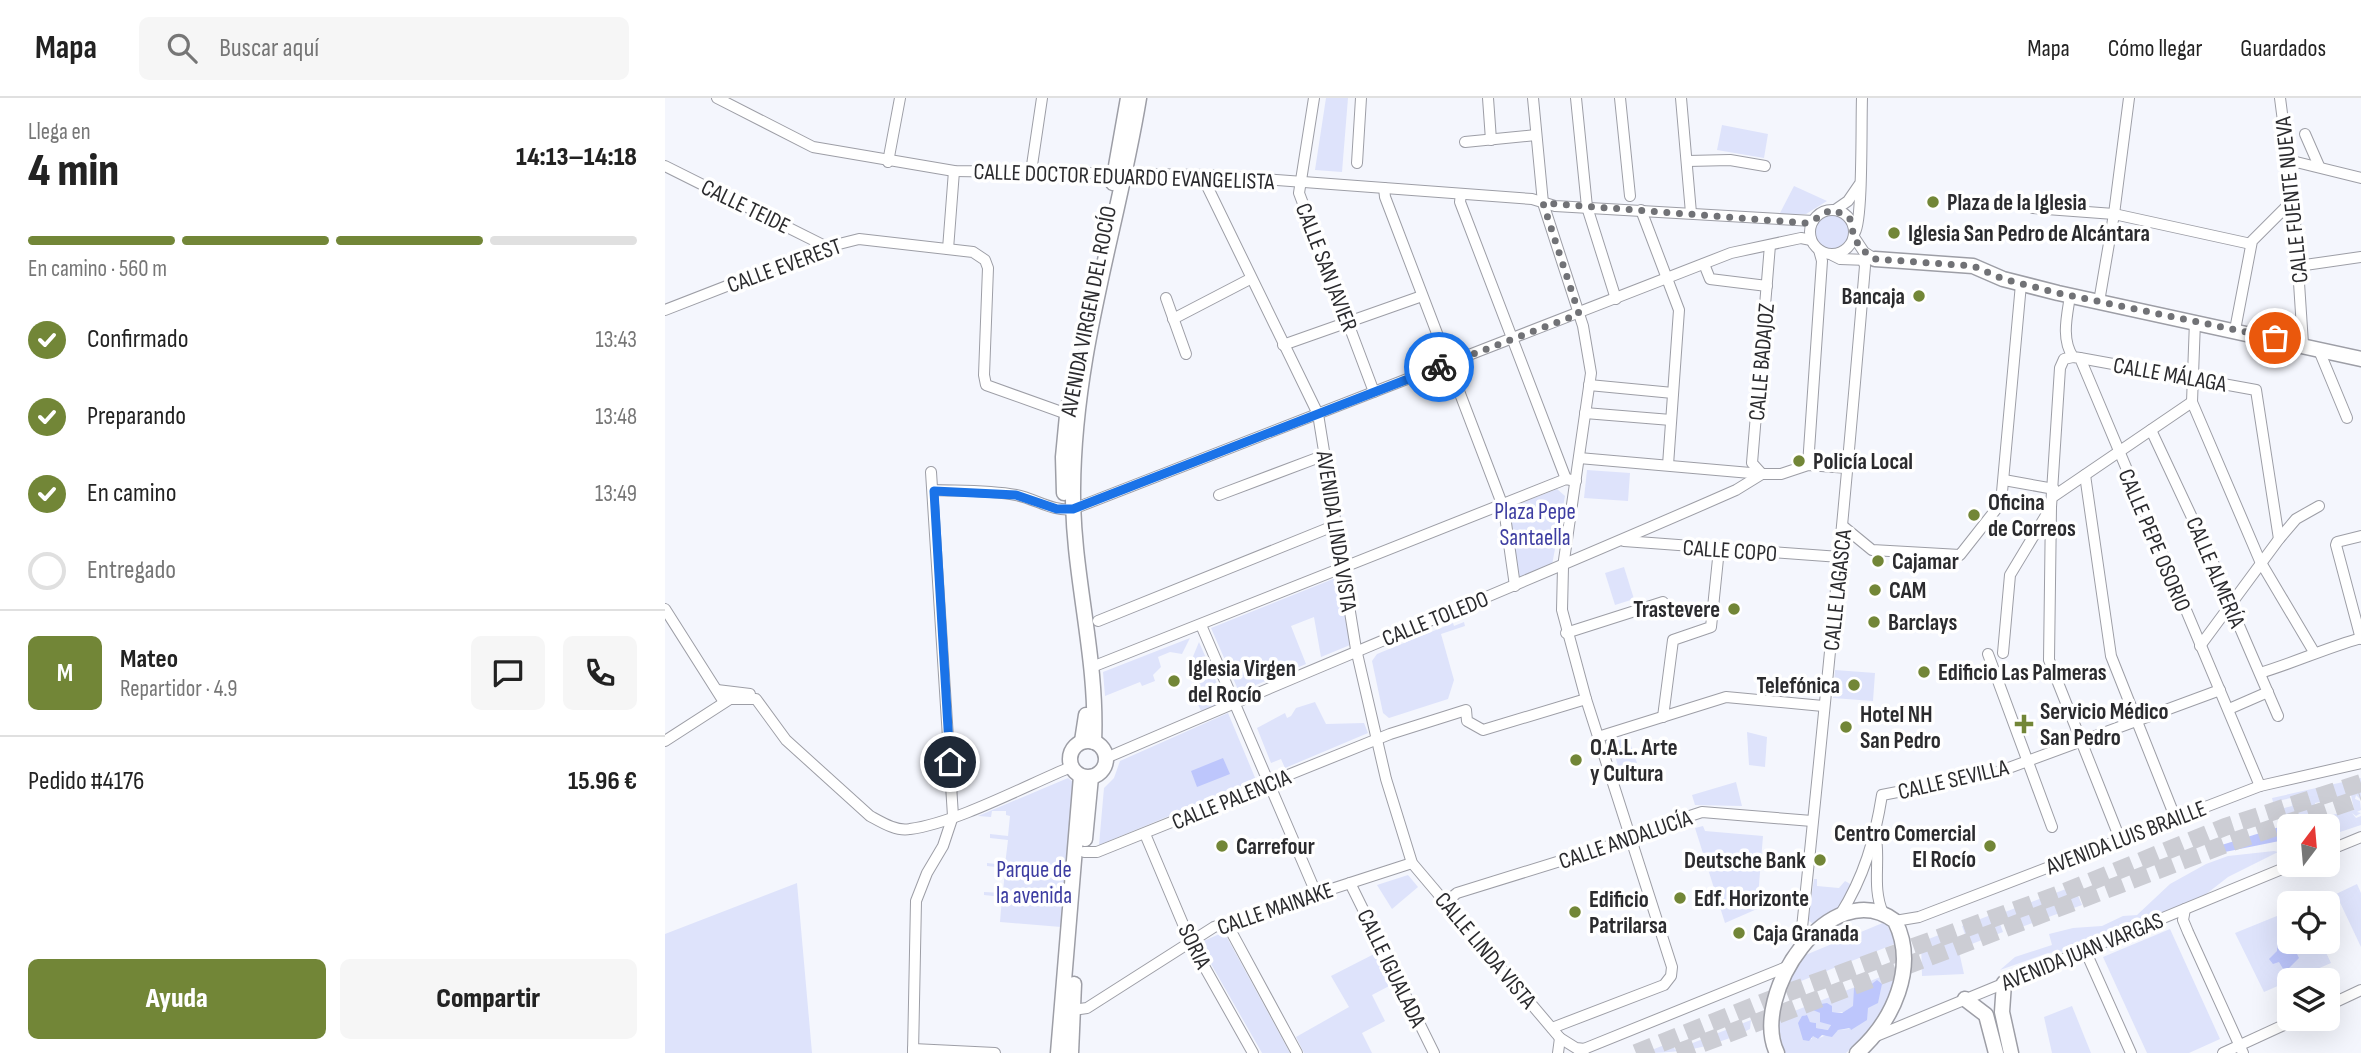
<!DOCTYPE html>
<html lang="es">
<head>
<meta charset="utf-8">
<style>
	body { margin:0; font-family:"Sofia Sans Condensed",sans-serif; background:#f6f6f6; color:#222; height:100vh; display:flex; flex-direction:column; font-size:26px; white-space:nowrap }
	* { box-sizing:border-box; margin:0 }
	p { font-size:23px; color:#767676 }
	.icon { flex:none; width:38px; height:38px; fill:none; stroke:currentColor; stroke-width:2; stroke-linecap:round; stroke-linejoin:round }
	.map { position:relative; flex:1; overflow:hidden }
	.side { display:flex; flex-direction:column; background:#fff; width:665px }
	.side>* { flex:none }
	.needle { width:46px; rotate:16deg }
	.tools { position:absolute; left:1612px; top:716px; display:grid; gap:14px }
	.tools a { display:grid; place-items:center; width:63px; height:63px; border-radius:10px; background:#fff; box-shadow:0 7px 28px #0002; font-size:35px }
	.pin { position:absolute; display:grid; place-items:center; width:60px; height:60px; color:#fff; margin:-30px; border:4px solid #fff; border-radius:50%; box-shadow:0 2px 7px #0007 }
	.courier { position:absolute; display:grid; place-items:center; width:70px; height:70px; margin:-35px; border:5px solid #1a73e8; border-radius:50%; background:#fff; color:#222; box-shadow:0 2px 9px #0007 }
	.summary em { font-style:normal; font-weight:800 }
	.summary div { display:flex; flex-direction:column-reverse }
	.summary { display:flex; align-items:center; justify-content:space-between; height:119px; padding:0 28px }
	h1 { font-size:46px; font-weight:800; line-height:52px }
	.bar { display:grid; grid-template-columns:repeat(4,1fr); gap:10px 7px; align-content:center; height:84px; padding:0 28px }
	.bar i { height:9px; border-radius:5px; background:#e0e0e0 }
	.bar .selected { background:#728637 }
	.bar p { grid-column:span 4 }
	.line { display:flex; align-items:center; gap:18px; padding:0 28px; border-top:2px solid #e0e0e0 }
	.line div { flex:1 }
	.round { display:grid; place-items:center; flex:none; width:74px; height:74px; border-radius:10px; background:#f6f6f6 }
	ol { padding:0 28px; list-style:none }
	li { display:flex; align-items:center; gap:21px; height:77px }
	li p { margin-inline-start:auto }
	li .icon { padding:7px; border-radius:50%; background:#728637; color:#fff; stroke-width:4 }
	li:last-child { color:#767676 }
	li i { width:38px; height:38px; border:4px solid #e0e0e0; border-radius:50% }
	.primary-button { display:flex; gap:14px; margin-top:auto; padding:14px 28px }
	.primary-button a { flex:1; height:80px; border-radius:10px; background:#728637; color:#fff; font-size:28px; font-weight:800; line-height:80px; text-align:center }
	.primary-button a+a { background:#f6f6f6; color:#222 }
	header { display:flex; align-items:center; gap:42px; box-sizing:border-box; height:98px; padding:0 35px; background:#fff; border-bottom:2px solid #e0e0e0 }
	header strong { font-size:33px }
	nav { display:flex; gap:38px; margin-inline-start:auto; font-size:24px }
	.search { width:490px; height:63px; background:#f6f6f6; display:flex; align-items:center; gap:18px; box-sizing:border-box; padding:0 24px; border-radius:10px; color:#767676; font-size:26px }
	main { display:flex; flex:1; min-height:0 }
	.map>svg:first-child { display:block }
	.green { fill:#dee3fb; fill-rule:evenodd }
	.water { fill:#bdc6fc }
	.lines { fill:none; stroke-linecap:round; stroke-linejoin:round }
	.highway-tunnel { stroke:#cccdd4; stroke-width:18; stroke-dasharray:18 9; stroke-linecap:butt }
	.street-casing { stroke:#9d9ea6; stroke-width:12 }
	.secondary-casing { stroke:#9d9ea6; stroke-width:17 }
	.street { stroke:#fff; stroke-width:10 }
	.secondary { stroke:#fff; stroke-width:14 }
	.done { stroke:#717276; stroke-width:7; stroke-dasharray:0 12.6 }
	.route { stroke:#1a73e8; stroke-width:9 }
	.poi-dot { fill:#728637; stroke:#fff; stroke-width:2.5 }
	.labels { text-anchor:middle; stroke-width:7; stroke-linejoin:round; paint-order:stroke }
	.street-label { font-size:23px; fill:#2b2b2e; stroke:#fff }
	.poi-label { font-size:23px; font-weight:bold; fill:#2b2b2e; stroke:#fff; text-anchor:start }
	.park-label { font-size:23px; fill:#3d3da1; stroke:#fff }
</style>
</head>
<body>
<header>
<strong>Mapa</strong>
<div class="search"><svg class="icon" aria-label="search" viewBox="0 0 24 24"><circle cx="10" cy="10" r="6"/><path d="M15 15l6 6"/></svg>Buscar aquí</div>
<nav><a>Mapa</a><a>Cómo llegar</a><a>Guardados</a></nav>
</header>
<main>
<section class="side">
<div class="summary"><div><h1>4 min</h1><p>Llega en</p></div><em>14:13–14:18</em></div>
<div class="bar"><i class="selected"></i><i class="selected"></i><i class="selected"></i><i></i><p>En camino · 560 m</p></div>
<ol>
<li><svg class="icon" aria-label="check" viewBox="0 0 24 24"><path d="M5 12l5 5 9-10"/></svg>Confirmado<p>13:43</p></li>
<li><svg class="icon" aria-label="check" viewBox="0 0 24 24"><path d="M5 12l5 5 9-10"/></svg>Preparando<p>13:48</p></li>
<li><svg class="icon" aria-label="check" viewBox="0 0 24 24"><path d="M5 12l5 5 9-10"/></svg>En camino<p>13:49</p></li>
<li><i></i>Entregado</li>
</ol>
<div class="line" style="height:126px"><b class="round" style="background:#728637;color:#fff">M</b><div><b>Mateo</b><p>Repartidor · 4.9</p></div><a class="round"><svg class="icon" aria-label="chat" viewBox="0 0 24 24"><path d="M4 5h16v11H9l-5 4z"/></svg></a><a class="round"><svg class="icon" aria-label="phone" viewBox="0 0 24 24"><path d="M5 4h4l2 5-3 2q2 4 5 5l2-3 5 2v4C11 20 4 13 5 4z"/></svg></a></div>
<div class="line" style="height:91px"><div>Pedido #4176</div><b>15.96 €</b></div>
<div class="primary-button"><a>Ayuda</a><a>Compartir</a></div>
</section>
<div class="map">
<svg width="1696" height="955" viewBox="0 0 1696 955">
	<rect width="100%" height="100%" fill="#f4f6fd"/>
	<g class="green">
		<path d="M661 0H683L677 74 650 72Z"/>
		<path d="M1057 27 1103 36 1099 60 1052 52Z"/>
		<path d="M1129 88 1162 103 1141 116 1114 117Z"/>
		<circle cx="1168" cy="133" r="18"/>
		<path d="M922 372 965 375 963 403 919 400Z"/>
		<path d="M892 391 900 398 887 467 854 480 843 410Z"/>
		<path d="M959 469 969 501 950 507 940 475Z"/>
		<path d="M673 479 685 547 656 559 649 519 626 528 641 566 574 594 546 530Z"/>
		<path d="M799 524 800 528 776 536 789 582 783 601 724 620 718 615 707 563 712 556 788 525 789 528Z"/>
		<path d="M525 540 517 556 505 554 493 559 496 569 488 577 490 583 477 588 475 584 440 598 438 574Z"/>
		<path d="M534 544 560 604 536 613 528 595V583L538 579 531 563 527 561Z"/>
		<path d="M1170 572 1210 575 1208 603 1168 600Z"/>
		<path d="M650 604 661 626 699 625 703 635 620 670 616 661 606 665 592 630 620 615 622 620 626 618 631 610Z"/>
		<path d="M563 615 591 682 434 747 439 690 449 680 455 663Z"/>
		<path d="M1082 634 1102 639 1100 669 1084 667Z"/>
		<path d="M963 639 972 665 954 671 946 645Z"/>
		<path d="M403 680 408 684 396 829 335 824 337 799 319 797V794L338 795 340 770 322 768V765L340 767 343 742 325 740V736L343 738 345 718 341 717V713H327L326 719 313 718Z"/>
		<path d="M1696 680V688L1690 690 1696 691V702L1691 697 1690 701 1695 703 1696 712 1692 714 1696 715 1691 718 1687 715 1691 720 1696 718V727L1663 738 1662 728H1634L1633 723 1617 727 1611 712 1627 708 1626 700 1608 704 1607 700ZM1686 697 1689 712 1653 720 1650 705Z"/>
		<path d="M1071 684 1077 708 1030 707 1027 697Z"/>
		<path d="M1038 728 1040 733 1098 738 1092 811 1060 825 1030 730Z"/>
		<path d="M1609 753 1613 754 1563 779 1540 797 1405 853 1383 855 1335 872 1350 859 1387 847 1384 836 1408 830 1437 828 1458 818 1472 817 1505 786 1541 766 1563 758Z"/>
		<path d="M743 777 753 789 727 811 712 787Z"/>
		<path d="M1149 781H1152V788L1174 790 1180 783 1187 787C1177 806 1169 820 1148 826L1143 822Z"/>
		<path d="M132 785 147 955H0V836Z"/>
		<path d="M1692 786 1696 795V849L1671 796Z"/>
		<path d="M1409 788 1417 807 1348 832 1340 814Z"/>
		<path d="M1624 813V844H1656L1666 865 1599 894 1570 835Z"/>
		<path d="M1331 815 1338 834 1304 847 1297 828Z"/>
		<path d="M1220 824 1232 845 1121 889 1138 858Z"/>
		<path d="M1289 831 1299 876 1257 878 1256 844Z"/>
		<path d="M1505 831 1555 941 1524 955H1482L1438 859Z"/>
		<path d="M559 834 625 955H597L534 845Z"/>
		<path d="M713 854 730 885 707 897 720 923 697 935 707 955H639L631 939 684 909 666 878Z"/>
		<path d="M1233 872C1228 904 1206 934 1181 955H1119L1112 920ZM1151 906 1167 909V914H1179L1187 909 1184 931 1173 932 1152 941 1147 935V941L1138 942V918L1141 917 1145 924 1151 925 1150 930 1164 932 1166 926 1155 922V915L1148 911Z"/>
		<path d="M1407 908 1426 955H1387L1379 919Z"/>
		<path d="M1086 922 1085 931C1048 949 1020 955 979 955L1007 944 1010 952Z"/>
	</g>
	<g class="water">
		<path d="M558 660 565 676 532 689 526 673Z"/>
		<path d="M1633 723 1634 728H1624V741L1550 756 1547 750Z"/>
		<path d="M1623 838 1634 860 1620 874 1614 864 1608 866 1604 861 1612 853V845Z"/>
		<path d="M1212 882 1217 886 1213 905 1203 910 1202 922 1186 932 1185 930 1173 932 1167 939 1157 937 1153 941 1148 938 1144 943 1138 942 1133 925 1137 918 1142 917 1145 924 1151 925V930L1163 932 1166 927 1155 924V915L1148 912 1150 907 1162 905 1167 908V914L1177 915 1188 908 1189 890 1204 884V888Z"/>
	</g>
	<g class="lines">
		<g class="highway-tunnel">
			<path d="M971 955 1127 893 1395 796 1560 729 1696 685"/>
			<path d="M1012 955 1561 746 1696 700"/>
		</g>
		<g class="street-casing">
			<g id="street">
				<path d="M52 0 148 49 289 73 543 77 867 101 890 108 1148 123"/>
				<path d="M649 0 634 95 709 294"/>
				<path d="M823 0 826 42"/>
				<path d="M868 0 878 105 918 228 926 275 898 469 897 512 921 601 1007 869 1006 878 999 887 887 930"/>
				<path d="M911 0 922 109 951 201"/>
				<path d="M955 0 965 98"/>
				<path d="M1016 0 1026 115"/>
				<path d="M1615 0 1629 108 1638 246"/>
				<path d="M1640 36 1654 68"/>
				<path d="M800 44 871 37"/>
				<path d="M1623 62 1696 80"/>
				<path d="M1023 63 1065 62 1100 68"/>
				<path d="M223 64 235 0"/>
				<path d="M692 65 696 0"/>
				<path d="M0 68 162 149"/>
				<path d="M366 74 377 0"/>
				<path d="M543 77 542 88 653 316 691 551 721 681 747 765 895 940 911 950 920 951"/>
				<path d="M719 90 720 99 839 411 850 488"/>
				<path d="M796 96 795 104 901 381"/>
				<path d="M1368 110 1449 116 1586 146"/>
				<path d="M976 112 1014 212 1003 367"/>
				<path d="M1170 112 1183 103 1194 87"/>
				<circle cx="1167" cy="134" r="22"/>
				<path d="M1190 134C1198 121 1196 23 1197 0"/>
				<path d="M1189 139 1199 154 1210 161"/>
				<path d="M283 151 289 73"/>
				<path d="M1167 157 1175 161 1203 162"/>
				<path d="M1039 166 1045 181 1102 188"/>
				<path d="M1633 168 1696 159"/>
				<path d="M1405 198C1402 218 1396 241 1408 259L1415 260 1595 688"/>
				<path d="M501 200 521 256"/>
				<path d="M1434 204 1449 116 1464 0"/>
				<path d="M0 212 162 149 194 141 308 154 320 162 323 170 319 277 321 287 402 316"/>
				<path d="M508 221 585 181"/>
				<path d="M1530 223 1527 304 1595 463 1649 554"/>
				<path d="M1570 232 1587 143 1621 109 1626 98"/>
				<path d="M618 247 757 198"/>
				<path d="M1653 250 1682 320"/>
				<path d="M1408 259 1399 261 1395 270 1386 409 1384 562 1455 741"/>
				<path d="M1415 260 1591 292 1614 441"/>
				<path d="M924 287 1008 295"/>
				<path d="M920 315 1006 322"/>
				<path d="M1486 332 1567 505 1569 516 1613 618"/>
				<path d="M914 360 1097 376H1116L1143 367 1183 370"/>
				<path d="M1143 367 1157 163 1154 152"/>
				<path d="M1420 377 1446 558 1510 719"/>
				<path d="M1339 382 1389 391"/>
				<path d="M269 392C296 393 324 392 351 397 371 401 388 414 408 411L1066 155 1136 140 1146 142"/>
				<path d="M554 397 660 357"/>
				<path d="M1389 398 1527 304"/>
				<path d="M1179 429 1207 452 1295 457 1336 405 1356 186"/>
				<path d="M1696 438 1672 444 1671 447 1696 541"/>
				<path d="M959 443 1175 459"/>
				<path d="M0 511 59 604"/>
				<path d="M433 523 671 427"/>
				<path d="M536 527 651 795"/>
				<path d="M901 535 998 504"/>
				<path d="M1535 548 1614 441 1631 421 1654 408"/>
				<path d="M1338 555 1345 477 1386 409"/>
				<path d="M1323 556 1387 729"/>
				<path d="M427 569 901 381 911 383"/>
				<path d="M1595 575C1631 564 1661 550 1696 540"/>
				<path d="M52 592 85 596"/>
				<path d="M1564 611 1603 594"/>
				<path d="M998 619 1008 542 1046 529 1054 451"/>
				<path d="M933 639 1061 599 1158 608"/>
				<path d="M0 643 65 601H91L121 642 205 718C216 724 232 734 245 731 291 725 362 687 406 669"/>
				<path d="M441 660C651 569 862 484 1071 392L1097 376 1087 365 1105 147"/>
				<path d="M480 736 526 845 588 955"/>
				<path d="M1211 740C1215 766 1207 790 1218 815"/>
				<path d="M1662 753 1696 739"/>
				<path d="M419 754H432L725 636 801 612 802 623 818 632 921 601"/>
				<path d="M685 785 769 955"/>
				<path d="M781 804 792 795 950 746 964 738 1037 714 1147 723"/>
				<path d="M1520 811 1518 822 1523 834 1578 955"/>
				<path d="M1175 817C1199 779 1210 741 1217 697L1330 675 1555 592"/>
				<path d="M1230 823 1254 819 1595 688 1696 665"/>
				<path d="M561 824 632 955"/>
				<path d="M1135 849C1159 622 1181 395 1200 168L1198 162"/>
				<path d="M1420 852 1466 955"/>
				<path d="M1662 908 1696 892"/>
				<path d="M408 912 422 910 549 829 747 765"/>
				<path d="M1209 939 1629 766"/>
				<path d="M248 951 330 955"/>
				<path d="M914 953 1124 868"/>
				<path d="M248 955 251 803 262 775 278 748 288 718 266 374"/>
				<path d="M893 955 895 940"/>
				<path d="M1558 955 1634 920"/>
			</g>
		</g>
		<g class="secondary-casing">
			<g id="secondary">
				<path d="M448 85 463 0"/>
				<path d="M1210 161 1308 168 1338 181 1393 195 1696 261"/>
				<path d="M399 395 398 359 403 307"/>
				<circle cx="423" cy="661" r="18"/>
				<path d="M417 643 421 617"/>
				<path d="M429 644C433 558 407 476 408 391 409 253 452 133 474 0"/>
				<path d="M420 741 426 679"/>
				<path d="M1339 885 1337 914 1346 955"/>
				<path d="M1300 901 1321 917 1331 955"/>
				<path d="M393 955 416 678"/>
				<path d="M406 955 409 886"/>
				<path d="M1112 955C1084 897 1166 775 1230 823 1253 869 1228 923 1192 955"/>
			</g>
		</g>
		<use href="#street" class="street"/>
		<use href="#secondary" class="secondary"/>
	</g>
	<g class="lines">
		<path class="done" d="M774 269 914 216 878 105 1140 125C1151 124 1157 113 1170 112L1185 121 1189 139 1196 151 1210 161 1308 168 1338 181 1393 195 1610 240"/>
		<path class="route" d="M285 664 269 393 351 397 392 411H408L774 269"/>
	</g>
	<g class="poi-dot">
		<circle cx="1268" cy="104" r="7"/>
		<circle cx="1229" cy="135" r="7"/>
		<circle cx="1254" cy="198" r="7"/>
		<circle cx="1134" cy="363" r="7"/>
		<circle cx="1309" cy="417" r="7"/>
		<circle cx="1213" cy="463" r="7"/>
		<circle cx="1210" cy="492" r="7"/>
		<circle cx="1069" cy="511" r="7"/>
		<circle cx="1209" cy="524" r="7"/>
		<circle cx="1259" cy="574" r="7"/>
		<circle cx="509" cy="583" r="7"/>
		<circle cx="1189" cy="587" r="7"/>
		<path d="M1355.5 615.5h7v7h7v7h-7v7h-7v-7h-7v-7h7z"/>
		<circle cx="1181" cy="629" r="7"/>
		<circle cx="911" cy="662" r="7"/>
		<circle cx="557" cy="748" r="7"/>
		<circle cx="1325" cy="748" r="7"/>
		<circle cx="1155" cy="762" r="7"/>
		<circle cx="1015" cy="800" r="7"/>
		<circle cx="910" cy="814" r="7"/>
		<circle cx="1074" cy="835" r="7"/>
	</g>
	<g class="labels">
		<g class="street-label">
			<text transform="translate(459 78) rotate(2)" y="8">CALLE DOCTOR EDUARDO EVANGELISTA</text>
			<text transform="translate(1626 102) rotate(-96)" y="8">CALLE FUENTE NUEVA</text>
			<text transform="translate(81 108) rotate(26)" y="8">CALLE TEIDE</text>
			<text transform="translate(119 167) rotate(-20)" y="8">CALLE EVEREST</text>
			<text transform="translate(662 169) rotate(69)" y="8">CALLE SAN JAVIER</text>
			<text transform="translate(423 213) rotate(-79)" y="8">AVENIDA VIRGEN DEL ROCÍO</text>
			<text transform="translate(1096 264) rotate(-85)" y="8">CALLE BADAJOZ</text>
			<text transform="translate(1505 276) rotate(10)" y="8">CALLE MÁLAGA</text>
			<text transform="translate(672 433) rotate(81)" y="8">AVENIDA LINDA VISTA</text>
			<text transform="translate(1490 442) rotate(67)" y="8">CALLE PEPE OSORIO</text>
			<text transform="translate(1065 452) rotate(4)" y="8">CALLE COPO</text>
			<text transform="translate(1551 474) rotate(67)" y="8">CALLE ALMERÍA</text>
			<text transform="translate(1172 492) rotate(-84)" y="8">CALLE LAGASCA</text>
			<text transform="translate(770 520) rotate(-22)" y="8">CALLE TOLEDO</text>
			<text transform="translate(1288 681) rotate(-13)" y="8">CALLE SEVILLA</text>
			<text transform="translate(566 701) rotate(-22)" y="8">CALLE PALENCIA</text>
			<text transform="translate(1461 739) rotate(-21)" y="8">AVENIDA LUIS BRAILLE</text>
			<text transform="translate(960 741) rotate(-19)" y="8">CALLE ANDALUCÍA</text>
			<text transform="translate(610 810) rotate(-19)" y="8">CALLE MAINAKE</text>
			<text transform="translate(530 848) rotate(64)" y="8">SORIA</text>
			<text transform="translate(821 852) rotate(50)" y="8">CALLE LINDA VISTA</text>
			<text transform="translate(1417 853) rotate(-22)" y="8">AVENIDA JUAN VARGAS</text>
			<text transform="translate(727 870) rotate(64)" y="8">CALLE IGUALADA</text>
		</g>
		<g class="poi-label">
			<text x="1282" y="112">Plaza de la Iglesia</text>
			<text x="1243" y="143">Iglesia San Pedro de Alcántara</text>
			<text x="1240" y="206" text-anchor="end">Bancaja</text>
			<text x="1148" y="371">Policía Local</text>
			<text x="1323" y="412">Oficina<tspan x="1323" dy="26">de Correos</tspan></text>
			<text x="1227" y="471">Cajamar</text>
			<text x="1224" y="500">CAM</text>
			<text x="1055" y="519" text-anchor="end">Trastevere</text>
			<text x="1223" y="532">Barclays</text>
			<text x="523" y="578">Iglesia Virgen<tspan x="523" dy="26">del Rocío</tspan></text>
			<text x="1273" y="582">Edificio Las Palmeras</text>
			<text x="1175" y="595" text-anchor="end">Telefónica</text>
			<text x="1375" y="621">Servicio Médico<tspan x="1375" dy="26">San Pedro</tspan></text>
			<text x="1195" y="624">Hotel NH<tspan x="1195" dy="26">San Pedro</tspan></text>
			<text x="925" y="657">O.A.L. Arte<tspan x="925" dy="26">y Cultura</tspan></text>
			<text x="1311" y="743" text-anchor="end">Centro Comercial<tspan x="1311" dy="26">El Rocío</tspan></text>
			<text x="571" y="756">Carrefour</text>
			<text x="1141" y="770" text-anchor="end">Deutsche Bank</text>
			<text x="1029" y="808">Edf. Horizonte</text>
			<text x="924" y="809">Edificio<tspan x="924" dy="26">Patrilarsa</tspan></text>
			<text x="1088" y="843">Caja Granada</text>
		</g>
		<g class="park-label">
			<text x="870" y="421">Plaza Pepe<tspan x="870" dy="26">Santaella</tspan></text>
			<text x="369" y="779">Parque de<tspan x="369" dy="26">la avenida</tspan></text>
		</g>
	</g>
</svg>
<div class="tools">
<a><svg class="needle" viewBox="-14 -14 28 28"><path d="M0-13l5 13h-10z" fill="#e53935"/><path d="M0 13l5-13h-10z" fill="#767676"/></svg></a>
<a><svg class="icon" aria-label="locate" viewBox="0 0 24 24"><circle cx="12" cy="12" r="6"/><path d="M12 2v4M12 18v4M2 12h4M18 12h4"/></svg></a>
<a><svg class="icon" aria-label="layers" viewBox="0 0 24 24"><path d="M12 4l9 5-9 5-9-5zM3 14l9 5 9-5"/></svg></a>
</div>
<div class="pin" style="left:1610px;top:240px;background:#ea580c"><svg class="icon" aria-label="bag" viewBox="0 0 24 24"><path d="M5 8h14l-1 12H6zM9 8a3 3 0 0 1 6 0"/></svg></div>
<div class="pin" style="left:285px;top:664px;background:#1f2937"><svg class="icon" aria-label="home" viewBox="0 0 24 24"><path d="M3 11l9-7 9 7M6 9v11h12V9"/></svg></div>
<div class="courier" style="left:774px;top:269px"><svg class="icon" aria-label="bike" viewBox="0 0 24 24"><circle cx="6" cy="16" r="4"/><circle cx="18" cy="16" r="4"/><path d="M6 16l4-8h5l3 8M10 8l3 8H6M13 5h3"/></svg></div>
</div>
</main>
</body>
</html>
